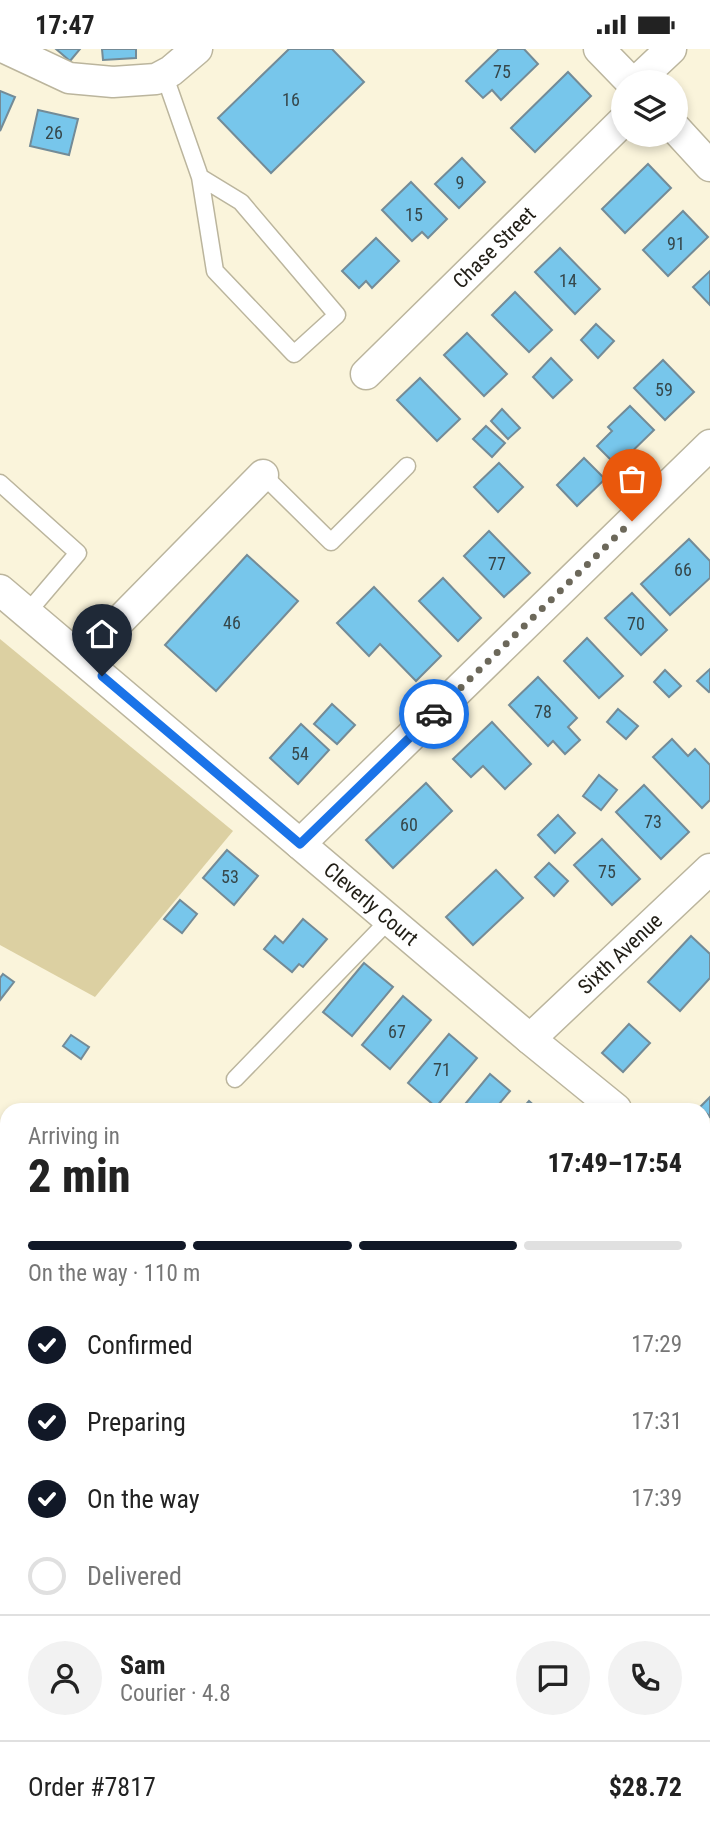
<!DOCTYPE html>
<html lang="en">
<head>
<meta charset="utf-8">
<style>
	body { margin:0; font-family:"Roboto Condensed",sans-serif; background:#f2f2f2; color:#222; height:100vh; display:flex; flex-direction:column; font-size:26px; white-space:nowrap }
	* { box-sizing:border-box; margin:0 }
	p { font-size:23px; color:#767676 }
	.icon { flex:none; width:38px; height:38px; fill:none; stroke:currentColor; stroke-width:2; stroke-linecap:round; stroke-linejoin:round }
	.map { position:relative; flex:1; overflow:hidden }
	.panel { position:absolute; left:0px; top:1054px; width:710px; height:744px; display:flex; flex-direction:column; background:#fff; border-radius:21px 21px 0 0; box-shadow:0 4px 10px #0003 }
	.panel>* { flex:none }
	.buttons { position:absolute; left:611px; top:21px; display:grid; gap:14px }
	.buttons a { display:grid; place-items:center; width:77px; height:77px; border-radius:50%; background:#fff; box-shadow:0 4px 10px #0003; font-size:35px }
	.pin { position:absolute; display:grid; place-items:center; width:60px; height:60px; color:#fff; margin:-72px -30px; border-radius:50% 50% 50% 0; rotate:-45deg; box-shadow:0 0 7px #0007 }
	.pin .icon { rotate:45deg }
	.courier { position:absolute; display:grid; place-items:center; width:70px; height:70px; margin:-35px; border:5px solid #1a73e8; border-radius:50%; background:#fff; color:#222; box-shadow:0 2px 9px #0007 }
	.headline em { font-style:normal; font-weight:800 }
	.headline div { display:flex; flex-direction:column-reverse }
	.headline { display:flex; align-items:center; justify-content:space-between; height:119px; padding:0 28px }
	h1 { font-size:46px; font-weight:800; line-height:52px }
	.bar { display:grid; grid-template-columns:repeat(4,1fr); gap:10px 7px; align-content:center; height:84px; padding:0 28px }
	.bar i { height:9px; border-radius:5px; background:#e0e0e0 }
	.bar .on { background:#111827 }
	.bar p { grid-column:span 4 }
	.line { display:flex; align-items:center; gap:18px; padding:0 28px; border-top:2px solid #e0e0e0 }
	.line div { flex:1 }
	.round { display:grid; place-items:center; flex:none; width:74px; height:74px; border-radius:37px; background:#f2f2f2 }
	ol { padding:0 28px; list-style:none }
	li { display:flex; align-items:center; gap:21px; height:77px }
	li p { margin-inline-start:auto }
	li .icon { padding:7px; border-radius:50%; background:#111827; color:#fff; stroke-width:4 }
	li:last-child { color:#767676 }
	li i { width:38px; height:38px; border:4px solid #e0e0e0; border-radius:50% }
	.status { display:flex; justify-content:space-between; align-items:center; height:49px; padding:0 35px; background:#fff; direction:ltr }
	.status svg { height:19px; fill:currentColor }
	.map>svg:first-child { display:block }
	.green { fill:#dcd0a2 }
	.building { fill:#77c6eb; stroke:#738b97; stroke-width:2 }
	.lines { fill:none; stroke-linecap:round; stroke-linejoin:round }
	.lane-casing { stroke:#bbb59d; stroke-width:19 }
	.street-casing { stroke:#bbb59d; stroke-width:33 }
	.secondary-casing { stroke:#bbb59d; stroke-width:42 }
	.primary-casing { stroke:#fff; stroke-width:42 }
	.lane { stroke:#fff; stroke-width:16 }
	.street { stroke:#fff; stroke-width:30 }
	.secondary { stroke:#fff; stroke-width:38 }
	.primary { stroke:#d5ca9b; stroke-width:38 }
	.done { stroke:#6c685a; stroke-width:7; stroke-dasharray:0 12.6 }
	.route { stroke:#1a73e8; stroke-width:9 }
	.labels { text-anchor:middle; stroke-width:5; stroke-linejoin:round; paint-order:stroke }
	.number-label { font-size:18px; fill:#36474a }
	.street-label { font-size:21px; fill:#201d15; stroke:#fff }
</style>
</head>
<body>
<div class="status"><b>17:47</b><svg viewBox="0 0 49 12"><path d="M0 12V9h3v3zM5 12V6h3v6zM10 12V3h3v9zM15 12V0h3v12zM26 1h20v11H26zM47 4h2v5h-2z"/></svg></div>
<div class="map">
<svg width="710" height="1797" viewBox="0 0 710 1797">
	<rect width="100%" height="100%" fill="#faf4db"/>
	<path class="green" d="M0 590 233 782 95 948 0 896Z"/>
	<g class="building">
		<path d="M56 0H80L70 12Z"/>
		<path d="M102 0H136V9L103 11Z"/>
		<path d="M289 0H332L364 33 271 124 218 69Z"/>
		<path d="M499 0H524L538 15 501 51 492 41 483 49 466 32Z"/>
		<path d="M568 23 591 47 535 103 511 79Z"/>
		<path d="M0 42 15 48 0 82Z"/>
		<path d="M38 61 78 70 69 106 30 97Z"/>
		<path d="M462 109 485 133 459 159 435 135Z"/>
		<path d="M648 115 671 139 625 184 602 160Z"/>
		<path d="M411 133 447 170 428 189 422 183 412 192 382 161Z"/>
		<path d="M683 162 708 188 668 227 643 201Z"/>
		<path d="M376 189 399 212 372 239 366 232 359 239 342 222Z"/>
		<path d="M560 199 600 240 575 265 535 223Z"/>
		<path d="M710 222V256L693 238Z"/>
		<path d="M515 243 552 281 529 303 492 266Z"/>
		<path d="M596 275 614 292 598 309 581 291Z"/>
		<path d="M467 284 507 325 484 347 444 306Z"/>
		<path d="M551 309 572 331 553 349 533 328Z"/>
		<path d="M663 311 694 343 665 371 634 339Z"/>
		<path d="M420 329 460 370 437 392 397 351Z"/>
		<path d="M630 357 654 381 617 417 597 397 612 382 608 378Z"/>
		<path d="M502 360 520 379 508 390 491 372Z"/>
		<path d="M486 377 505 394 492 408 473 390Z"/>
		<path d="M584 409 605 430 577 457 557 436Z"/>
		<path d="M499 414 523 438 498 463 474 438Z"/>
		<path d="M489 482 530 524 504 548 464 507Z"/>
		<path d="M689 490 710 512V529L670 566 641 535Z"/>
		<path d="M247 506 298 552 216 642 165 596Z"/>
		<path d="M443 529 481 569 458 592 419 552Z"/>
		<path d="M374 538 441 607 416 632 380 595 369 607 337 574Z"/>
		<path d="M632 544 667 581 641 606 605 569Z"/>
		<path d="M587 589 623 627 599 649 564 612Z"/>
		<path d="M710 620V642L709 643 697 632Z"/>
		<path d="M665 621 681 637 669 648 654 633Z"/>
		<path d="M538 628 577 669 568 678 580 691 565 705 553 692 548 697 509 656Z"/>
		<path d="M332 655 355 676 337 695 314 675Z"/>
		<path d="M618 660 638 677 626 690 607 673Z"/>
		<path d="M492 673 531 715 505 740 483 717 471 728 453 710Z"/>
		<path d="M301 675 329 701 298 735 270 709Z"/>
		<path d="M672 690 688 707 695 700 710 716V751L702 759 653 708Z"/>
		<path d="M599 726 617 741 601 761 583 747Z"/>
		<path d="M426 734 452 762 393 819 366 791Z"/>
		<path d="M644 736 689 783 661 810 616 763Z"/>
		<path d="M558 766 575 784 555 804 538 786Z"/>
		<path d="M602 790 640 830 612 856 574 816Z"/>
		<path d="M227 801 258 827 234 856 203 829Z"/>
		<path d="M549 814 568 832 554 847 535 828Z"/>
		<path d="M496 821 523 849 473 896 446 868Z"/>
		<path d="M180 851 197 865 182 884 164 870Z"/>
		<path d="M303 870 327 890 303 918 299 915 292 923 264 900 275 887 283 894Z"/>
		<path d="M691 887 710 905V929L680 962 648 933Z"/>
		<path d="M364 914 393 938 352 987 323 963Z"/>
		<path d="M3 925 14 933 0 951V929Z"/>
		<path d="M403 947 431 971 390 1020 362 996Z"/>
		<path d="M629 975 650 994 623 1023 602 1004Z"/>
		<path d="M449 985 477 1009 436 1058 408 1034Z"/>
		<path d="M71 986 89 998 81 1010 63 997Z"/>
		<path d="M490 1025 510 1042 495 1060H461Z"/>
		<path d="M710 1048V1068L700 1058Z"/>
		<path d="M529 1052 538 1060H522Z"/>
		<path d="M0 1077 7 1082V1108L0 1117Z"/>
		<path d="M0 1295 6 1299 7 1297V1365L0 1360Z"/>
		<path d="M710 1403V1432L704 1425V1409Z"/>
		<path d="M0 1410 7 1416V1589L0 1582Z"/>
		<path d="M710 1534V1548L704 1541Z"/>
		<path d="M704 1573 710 1580V1623L704 1616Z"/>
		<path d="M224 1790H266L259 1797H231Z"/>
		<path d="M287 1790H329L336 1797H280Z"/>
		<path d="M482 1790H528L533 1796 488 1797Z"/>
		<path d="M668 1790H674L680 1797H661Z"/>
	</g>
	<g class="lines">
		<g class="lane-casing">
			<g id="lane">
				<path d="M164 25 200 128 215 222 294 305 337 266 241 153 200 128"/>
				<path d="M263 426 331 493 407 417"/>
				<path d="M0 434 78 504 27 564"/>
				<path d="M235 1030 389 871"/>
				<path d="M704 1341 710 1336"/>
				<path d="M0 1651 7 1658"/>
				<path d="M115 1790 123 1797"/>
			</g>
		</g>
		<g class="street-casing">
			<g id="street">
				<path d="M7 0 69 29 113 33 156 30 171 22 197 0"/>
				<path d="M599 0 631 33"/>
				<path d="M636 33 671 0"/>
				<path d="M676 80 710 117"/>
				<path id="s1" d="M366 325 623 72"/>
				<path id="s2" d="M0 541 530 990 616 1060"/>
				<path d="M82 610 263 426"/>
				<path d="M300 795 710 396"/>
				<path id="s3" d="M530 990 710 820"/>
				<path d="M704 1132 710 1137"/>
				<path d="M0 1263 7 1254"/>
				<path d="M704 1685 710 1679"/>
				<path d="M704 1752 710 1759"/>
				<path d="M588 1797 595 1790"/>
			</g>
		</g>
		<g class="secondary-casing">
			<path id="secondary" d="M0 1179 7 1185"/>
		</g>
		<g class="primary-casing">
			<g id="primary">
				<path d="M704 1256 710 1250"/>
				<path d="M142 1797 149 1790"/>
			</g>
		</g>
		<use href="#lane" class="lane"/>
		<use href="#street" class="street"/>
		<use href="#secondary" class="secondary"/>
		<use href="#primary" class="primary"/>
	</g>
	<g class="lines">
		<path class="done" d="M434 665 632 472"/>
		<path class="route" d="M102 627 300 795 434 665"/>
	</g>
	<g class="labels">
		<g class="number-label">
			<text x="502" y="29">75</text>
			<text x="291" y="57">16</text>
			<text x="54" y="90">26</text>
			<text x="460" y="140">9</text>
			<text x="414" y="172">15</text>
			<text x="676" y="201">91</text>
			<text x="568" y="238">14</text>
			<text x="664" y="347">59</text>
			<text x="497" y="521">77</text>
			<text x="683" y="527">66</text>
			<text x="232" y="580">46</text>
			<text x="636" y="581">70</text>
			<text x="543" y="669">78</text>
			<text x="300" y="711">54</text>
			<text x="653" y="779">73</text>
			<text x="409" y="782">60</text>
			<text x="607" y="829">75</text>
			<text x="230" y="834">53</text>
			<text x="397" y="989">67</text>
			<text x="442" y="1027">71</text>
		</g>
		<g class="street-label">
			<text dy="7" stroke="none"><textPath href="#s1" startOffset="180">Chase Street</textPath></text>
			<text dy="7" stroke="none"><textPath href="#s2" startOffset="486">Cleverly Court</textPath></text>
			<text dy="7" stroke="none"><textPath href="#s3" startOffset="124">Sixth Avenue</textPath></text>
		</g>
	</g>
</svg>
<div class="buttons">
<a><svg class="icon" aria-label="layers" viewBox="0 0 24 24"><path d="M12 4l9 5-9 5-9-5zM3 14l9 5 9-5"/></svg></a>
</div>
<div class="pin" style="left:632px;top:472px;background:#ea580c"><svg class="icon" aria-label="bag" viewBox="0 0 24 24"><path d="M5 8h14l-1 12H6zM9 8a3 3 0 0 1 6 0"/></svg></div>
<div class="pin" style="left:102px;top:627px;background:#1f2937"><svg class="icon" aria-label="home" viewBox="0 0 24 24"><path d="M3 11l9-7 9 7M6 9v11h12V9"/></svg></div>
<div class="courier" style="left:434px;top:665px"><svg class="icon" aria-label="car" viewBox="0 0 24 24"><path d="M5 17H2v-5l4-1 3-4h7l3 4 3 1v5h-3M9 17h6M6 11h13"/><circle cx="7" cy="17" r="2"/><circle cx="17" cy="17" r="2"/></svg></div>
<section class="panel">
<div class="headline"><div><h1>2 min</h1><p>Arriving in</p></div><em>17:49–17:54</em></div>
<div class="bar"><i class="on"></i><i class="on"></i><i class="on"></i><i></i><p>On the way · 110 m</p></div>
<ol>
<li><svg class="icon" aria-label="check" viewBox="0 0 24 24"><path d="M5 12l5 5 9-10"/></svg>Confirmed<p>17:29</p></li>
<li><svg class="icon" aria-label="check" viewBox="0 0 24 24"><path d="M5 12l5 5 9-10"/></svg>Preparing<p>17:31</p></li>
<li><svg class="icon" aria-label="check" viewBox="0 0 24 24"><path d="M5 12l5 5 9-10"/></svg>On the way<p>17:39</p></li>
<li><i></i>Delivered</li>
</ol>
<div class="line" style="height:126px"><a class="round"><svg class="icon" aria-label="person" viewBox="0 0 24 24"><circle cx="12" cy="8" r="4"/><path d="M4 21q1-7 8-7t8 7"/></svg></a><div><b>Sam</b><p>Courier · 4.8</p></div><a class="round"><svg class="icon" aria-label="chat" viewBox="0 0 24 24"><path d="M4 5h16v11H9l-5 4z"/></svg></a><a class="round"><svg class="icon" aria-label="phone" viewBox="0 0 24 24"><path d="M5 4h4l2 5-3 2q2 4 5 5l2-3 5 2v4C11 20 4 13 5 4z"/></svg></a></div>
<div class="line" style="height:91px"><div>Order #7817</div><b>$28.72</b></div>
</section>
</div>
</body>
</html>
